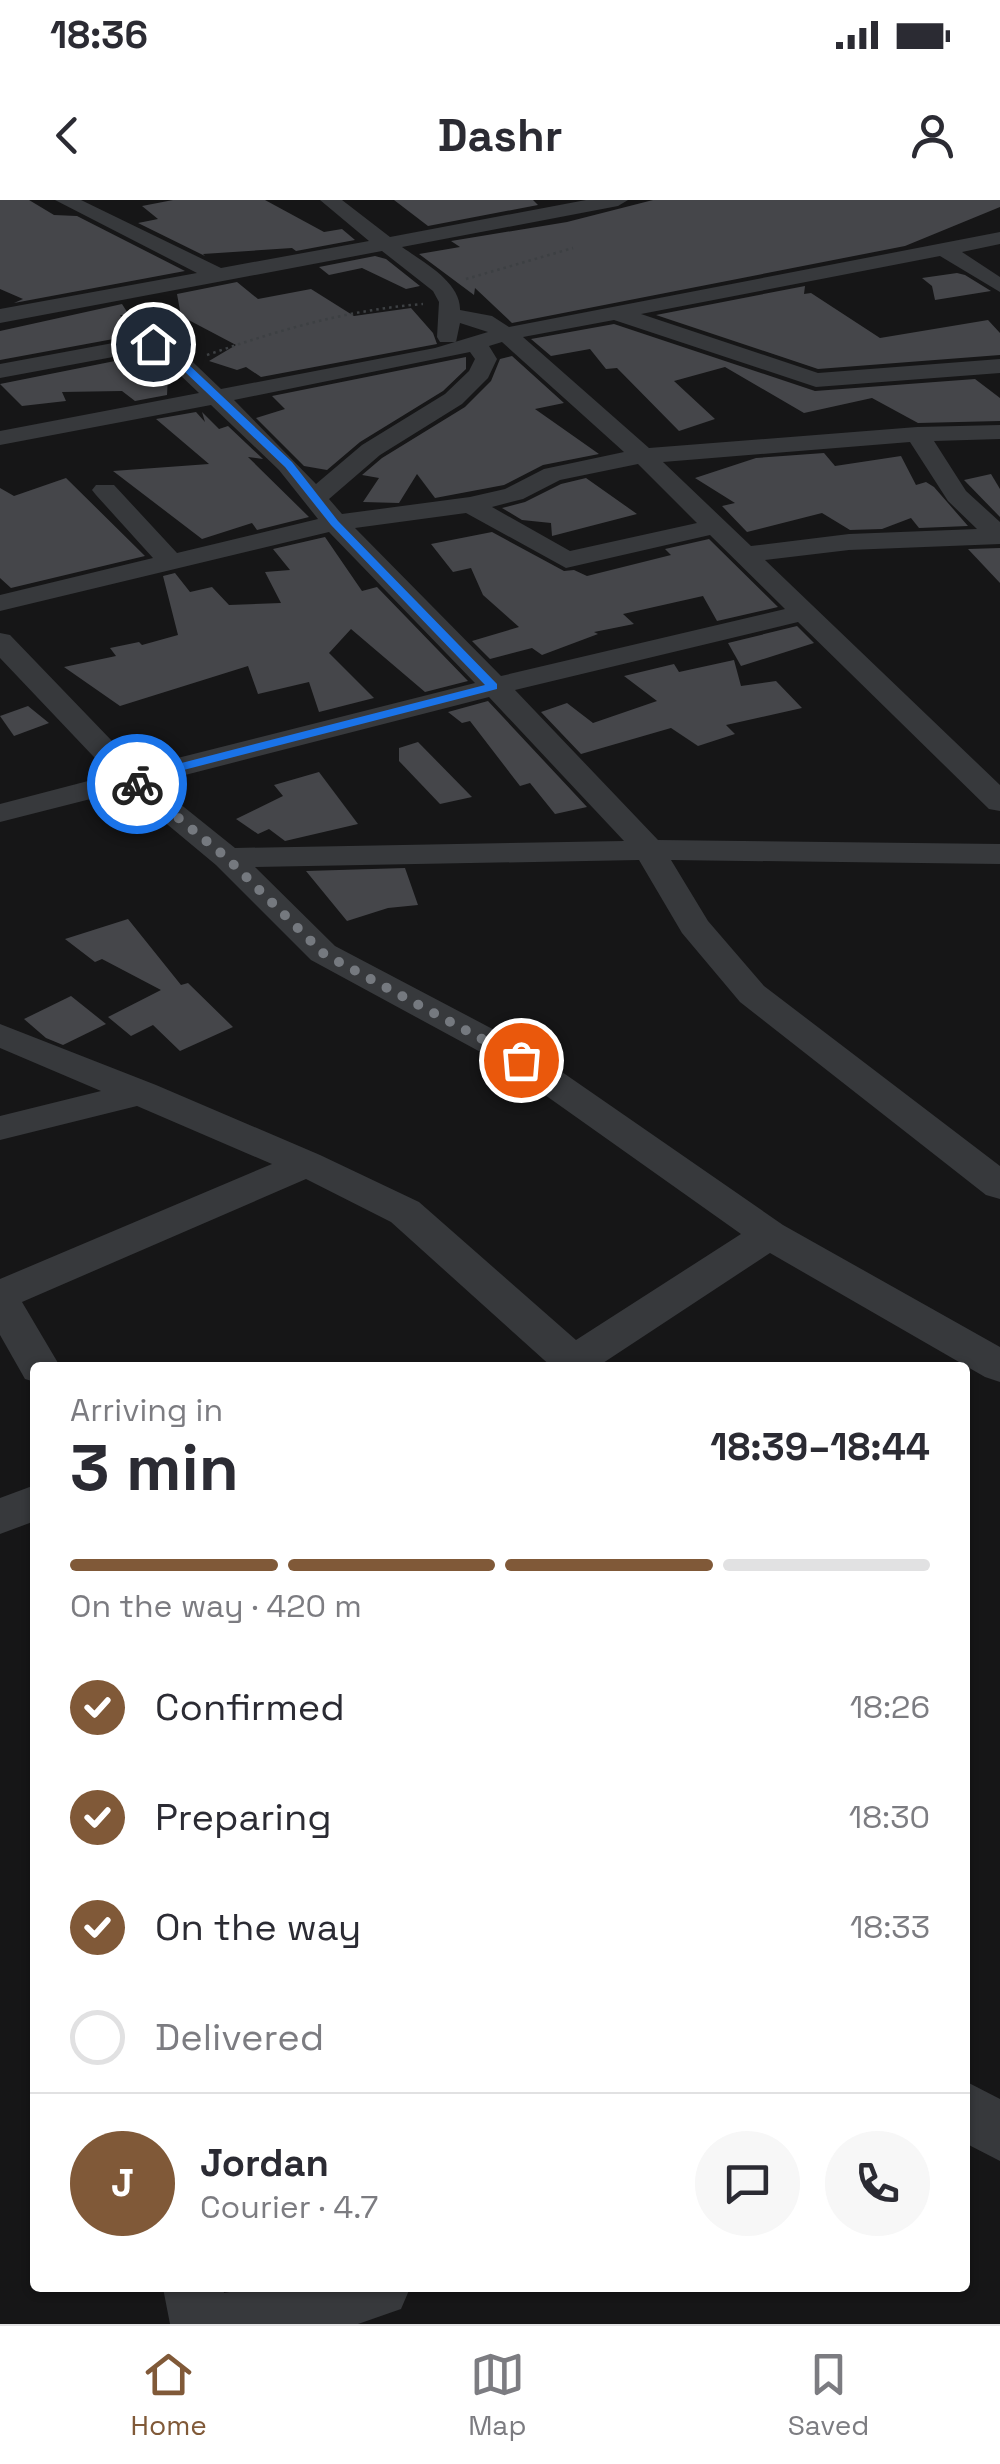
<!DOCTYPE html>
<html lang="en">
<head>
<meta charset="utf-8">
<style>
	body { margin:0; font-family:"Space Grotesk",sans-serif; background:#f7f7f7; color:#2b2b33; height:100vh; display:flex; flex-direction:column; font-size:38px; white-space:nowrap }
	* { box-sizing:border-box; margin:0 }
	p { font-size:32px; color:#7c7c81 }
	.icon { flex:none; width:55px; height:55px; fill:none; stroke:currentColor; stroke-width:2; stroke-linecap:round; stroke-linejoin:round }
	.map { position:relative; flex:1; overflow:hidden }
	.panel { position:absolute; left:30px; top:1162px; width:940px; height:930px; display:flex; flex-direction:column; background:#fff; border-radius:10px; box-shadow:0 2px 8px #0004 }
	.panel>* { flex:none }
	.pin { position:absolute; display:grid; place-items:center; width:85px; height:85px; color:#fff; margin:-42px; border:5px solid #fff; border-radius:50%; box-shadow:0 2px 10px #0007 }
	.courier { position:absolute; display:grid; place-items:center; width:100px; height:100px; margin:-50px; border:8px solid #1a73e8; border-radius:50%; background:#fff; color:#222; box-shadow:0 2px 12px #0007 }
	.summary em { font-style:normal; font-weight:800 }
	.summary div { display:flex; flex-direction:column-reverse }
	.summary { display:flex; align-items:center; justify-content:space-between; height:170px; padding:0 40px }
	h1 { font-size:65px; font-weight:800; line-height:75px }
	.bar { display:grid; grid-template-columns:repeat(4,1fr); gap:15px 10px; align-content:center; height:120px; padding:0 40px }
	.bar i { height:12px; border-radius:8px; background:#e1e1e2 }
	.bar .selected { background:#805938 }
	.bar p { grid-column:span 4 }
	.line { display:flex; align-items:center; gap:25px; padding:0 40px; border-top:2px solid #e1e1e2 }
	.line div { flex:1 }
	.round { display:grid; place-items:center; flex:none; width:105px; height:105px; border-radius:52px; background:#f7f7f7 }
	ol { padding:0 40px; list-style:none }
	li { display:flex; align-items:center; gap:30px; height:110px }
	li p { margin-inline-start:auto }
	li .icon { padding:10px; border-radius:50%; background:#805938; color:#fff; stroke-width:4 }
	li:last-child { color:#7c7c81 }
	li i { width:55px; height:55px; border:5px solid #e1e1e2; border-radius:50% }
	.status { display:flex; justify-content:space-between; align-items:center; height:70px; padding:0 50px; background:#fff; direction:ltr }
	.status svg { height:28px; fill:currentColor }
	header { display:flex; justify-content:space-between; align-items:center; height:130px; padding:0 40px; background:#fff; font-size:45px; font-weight:800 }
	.tabs { display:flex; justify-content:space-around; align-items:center; height:140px; border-top:2px solid #e1e1e2; background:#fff; font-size:28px; color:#7c7c81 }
	.tabs a { display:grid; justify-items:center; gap:5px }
	.tabs .selected { color:#805938 }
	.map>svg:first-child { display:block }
	.building { fill:#45464a }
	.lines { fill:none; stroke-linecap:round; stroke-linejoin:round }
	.path { stroke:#3d4043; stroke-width:2.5; stroke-dasharray:2.5 4; stroke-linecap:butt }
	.minor { fill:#37393c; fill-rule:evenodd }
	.route { fill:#1a73e8 }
	.done { stroke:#75797f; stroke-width:10; stroke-dasharray:0 18 }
</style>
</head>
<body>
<div class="status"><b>18:36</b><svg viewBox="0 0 49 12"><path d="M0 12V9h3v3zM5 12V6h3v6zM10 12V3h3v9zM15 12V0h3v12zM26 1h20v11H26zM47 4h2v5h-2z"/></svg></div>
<header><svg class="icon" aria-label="back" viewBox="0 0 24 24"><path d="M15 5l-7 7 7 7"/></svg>Dashr<svg class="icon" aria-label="person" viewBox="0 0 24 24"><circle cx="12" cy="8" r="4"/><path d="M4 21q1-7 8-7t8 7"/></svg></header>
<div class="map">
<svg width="1000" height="2124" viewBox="0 0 1000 2124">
	<rect width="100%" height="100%" fill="#161617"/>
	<g class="building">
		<path d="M0 0H29L54 15 77 16 185 71 14 103 23 99 0 89Z"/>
		<path d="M173 0H265L324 32 342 29 355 40 296 51 292 48 203 54 205 56 138 23 158 19 142 6Z"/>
		<path d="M394 0H533L538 5 428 26Z"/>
		<path d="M653 0H1000V7L905 46 512 123 475 88 474 95 419 54 460 47 451 41 567 22Z"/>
		<path d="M375 56 386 59 420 86 406 89 362 68 329 75 319 67Z"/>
		<path d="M957 73 965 75 991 91 935 100 932 86 922 78Z"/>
		<path d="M237 82 258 99 311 89 354 116 411 108 433 133 437 144 261 177 246 167 237 170 209 161 236 145 181 116 177 94Z"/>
		<path d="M805 86 804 94 811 93 880 138 988 120 1000 133V155L818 169 656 115Z"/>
		<path d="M122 104 129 115H120L135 135 0 160V131Z"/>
		<path d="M614 124 815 191 975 179 1000 198V221L918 223 872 198 804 213 725 167 674 181 715 219 679 231 617 168 606 169 590 149 551 156 531 139Z"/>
		<path d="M140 156 154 158 168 176 167 195 135 201 122 191 62 192 66 201 22 206 0 184Z"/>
		<path d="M512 156 564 203 535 209 599 254 543 265 504 285 435 298 417 274 399 303 363 302 379 278 362 275 382 258 465 207 491 181 500 159Z"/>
		<path d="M466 157V169L443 191 360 242 327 270 304 266 256 218 285 209 272 196Z"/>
		<path d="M196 212 205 222 202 212 219 229 228 226 263 259 248 257 309 317 257 330 252 323 202 339 113 271 209 264 156 219Z"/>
		<path d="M824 253 835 266 901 256 916 285 926 282 934 287 968 326 919 328 911 318 882 329 850 330 822 313 747 332 722 306 735 303 695 278 756 258Z"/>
		<path d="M991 274 1000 289V317L964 280Z"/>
		<path d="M66 278 145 356 11 388 0 378V288L14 296Z"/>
		<path d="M586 278 637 314 552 336 551 323 522 320 502 308 525 302 561 284Z"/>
		<path d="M492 332 564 371 574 370 587 376 671 355 665 349 709 339 778 407 717 421 703 396 623 414 634 424 594 432 598 434 542 455 532 448 490 459 472 441 519 427 483 395 471 368 453 372 431 344Z"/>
		<path d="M325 337 362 391 377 387 468 481 425 492 351 429 329 453 374 498 319 512 309 482 258 494 248 466 120 506 64 467 116 456 110 448 139 442 142 445 178 435 163 376 175 373 190 392 212 387 229 405 281 403 265 372 290 370 273 349Z"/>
		<path d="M1000 348V383L968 349Z"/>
		<path d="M797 426 814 443 741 466 728 443Z"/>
		<path d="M734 460 741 486 776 481 802 508 726 525 735 534 698 546 671 528 581 554 541 512 567 503 593 523 657 501 624 476 674 464 679 472Z"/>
		<path d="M488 501 587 607 555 614 530 583 520 586 470 521 462 523 448 512Z"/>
		<path d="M28 506 49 523 14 536 0 516Z"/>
		<path d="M418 542 472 597 440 604 399 561V548Z"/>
		<path d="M319 572 358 624 285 641 269 629 258 634 236 619 283 596 274 585Z"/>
		<path d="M405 668 418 705 388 708 347 721 306 671Z"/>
		<path d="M128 719 181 785 188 783 233 827 180 851 153 825 131 836 108 817 161 790 102 759 95 762 65 739Z"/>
		<path d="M71 796 106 824 63 845 46 838 24 819Z"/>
	</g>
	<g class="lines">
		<g class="path">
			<path d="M466 79 573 48"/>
			<path d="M207 155C279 130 347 110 423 104"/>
		</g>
		<g class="minor">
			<path d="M55 0H81L221 68 369 41 320 0H342L390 37 586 0H628L618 6 402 47C423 62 461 82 460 110L492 116 509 127 1000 32V44L962 52 1000 77V92L940 56 641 114 818 173 1000 159V173L816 187 614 120 523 137 649 248 917 227 1000 225V239L934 241 966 291 1000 322V344L849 350 765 360 1000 585V611L989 609 798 422 515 490 658 640 1000 644V664L671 660 708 721 764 786 1000 966V999L986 995 740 802 682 733 639 660 255 667 335 746 523 845 783 1025 1000 1147V1182L985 1177 770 1053 600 1165 602 1168H553L391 1022 306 979 22 1102 61 1168H35V1182L25 1179 0 1135V1079L272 964 137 906 0 940V916L101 891 0 848V824L156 885 320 955 419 1002 576 1140 741 1034 497 861 311 760 216 665 126 590 0 622V604L111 575 0 458V433L10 435 138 568 475 483 329 332 0 411V395L153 358 96 295 92 290 96 285H114L177 353 318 319 279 270 211 205 0 245V231L199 193 159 155 140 152 0 178V164L140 138 174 144 221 189 435 148 488 132 460 123 456 142H440L437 137 439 102 433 91 382 51 0 123V109L197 73ZM502 142 624 252 544 269 505 289 470 297 342 314 329 299 380 255 462 204 488 178 497 159 489 146ZM470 152 475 159 469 171 445 194 362 245 316 284 234 200ZM910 242 948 301 977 329 849 334 751 346 663 262ZM638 264 697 323 570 351 492 307 523 299 560 280ZM466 313 566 368 710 335 785 409 501 476 355 328ZM489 497 624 641 235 648 154 583Z"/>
			<path d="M35 1285V1321L0 1334V1298Z"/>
			<path d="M965 1881 1000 1899V1961L965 1943Z"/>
			<path d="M163 2088H223L224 2093 251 2088H410L401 2109 358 2124H170Z"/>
		</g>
	</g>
	<path class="route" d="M153 142 170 147 292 262 338 321 497 484V489L141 581V586L127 582V577L485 485 331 325 285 267 163 151 150 146Z"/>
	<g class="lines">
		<path class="done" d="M137 584 227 658 324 754 521 860"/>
	</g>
</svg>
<div class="pin" style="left:521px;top:860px;background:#ea580c"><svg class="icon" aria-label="bag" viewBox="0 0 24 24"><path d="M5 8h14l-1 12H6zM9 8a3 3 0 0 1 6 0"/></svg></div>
<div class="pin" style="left:153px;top:144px;background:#1f2937"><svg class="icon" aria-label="home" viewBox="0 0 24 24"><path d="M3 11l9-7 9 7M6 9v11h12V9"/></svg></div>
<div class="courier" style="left:137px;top:584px"><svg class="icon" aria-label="bike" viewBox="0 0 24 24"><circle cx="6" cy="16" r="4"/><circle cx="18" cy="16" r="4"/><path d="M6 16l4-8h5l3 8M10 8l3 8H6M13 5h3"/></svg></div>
<section class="panel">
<div class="summary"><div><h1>3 min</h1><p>Arriving in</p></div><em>18:39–18:44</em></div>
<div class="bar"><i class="selected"></i><i class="selected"></i><i class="selected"></i><i></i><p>On the way · 420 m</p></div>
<ol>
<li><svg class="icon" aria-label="check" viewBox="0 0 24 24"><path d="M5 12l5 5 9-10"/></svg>Confirmed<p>18:26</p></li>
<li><svg class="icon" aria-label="check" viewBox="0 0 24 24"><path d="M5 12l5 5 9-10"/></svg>Preparing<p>18:30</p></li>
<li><svg class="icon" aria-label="check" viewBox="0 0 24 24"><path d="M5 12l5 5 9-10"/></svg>On the way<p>18:33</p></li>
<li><i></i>Delivered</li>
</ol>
<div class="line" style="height:180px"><b class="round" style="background:#805938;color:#fff">J</b><div><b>Jordan</b><p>Courier · 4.7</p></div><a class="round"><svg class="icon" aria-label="chat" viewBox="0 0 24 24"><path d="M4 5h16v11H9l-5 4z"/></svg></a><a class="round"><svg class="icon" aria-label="phone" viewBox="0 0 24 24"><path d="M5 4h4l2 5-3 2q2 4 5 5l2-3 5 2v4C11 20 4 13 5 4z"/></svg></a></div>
</section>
</div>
<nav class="tabs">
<a class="selected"><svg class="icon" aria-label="home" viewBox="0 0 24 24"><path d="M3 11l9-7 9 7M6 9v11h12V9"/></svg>Home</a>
<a><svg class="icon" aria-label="map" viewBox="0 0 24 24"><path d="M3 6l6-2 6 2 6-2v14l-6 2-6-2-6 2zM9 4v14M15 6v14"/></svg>Map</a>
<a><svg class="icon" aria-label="saved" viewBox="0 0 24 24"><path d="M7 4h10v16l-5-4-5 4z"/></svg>Saved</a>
</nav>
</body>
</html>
